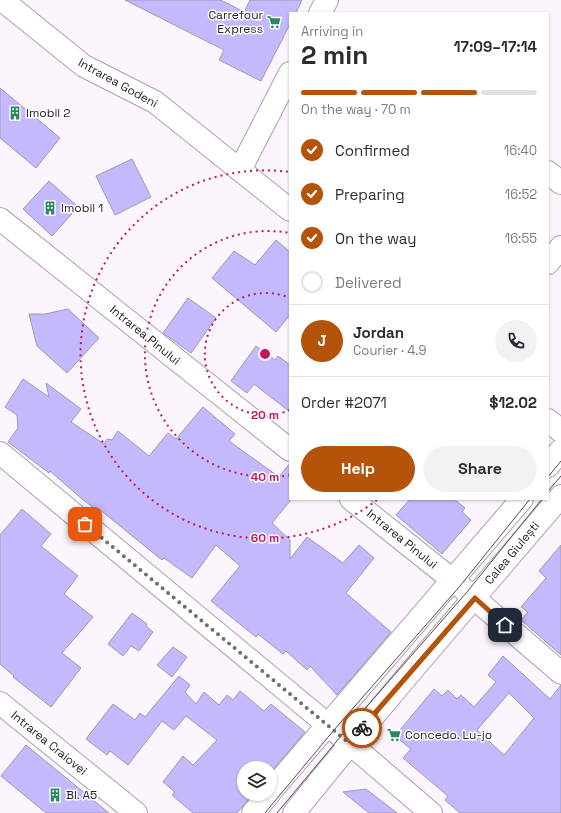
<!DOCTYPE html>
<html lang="en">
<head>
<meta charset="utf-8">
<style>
	body { margin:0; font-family:"Space Grotesk",sans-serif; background:#f2f2f3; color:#2b2b33; height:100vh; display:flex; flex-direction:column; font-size:15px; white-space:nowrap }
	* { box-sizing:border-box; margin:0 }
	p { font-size:13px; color:#7c7c81 }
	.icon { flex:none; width:22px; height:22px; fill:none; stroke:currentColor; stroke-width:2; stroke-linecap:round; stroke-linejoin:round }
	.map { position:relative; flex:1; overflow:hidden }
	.drawer { position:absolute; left:289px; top:12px; width:260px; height:488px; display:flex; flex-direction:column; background:#fff; border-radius:0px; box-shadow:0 1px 3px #0004 }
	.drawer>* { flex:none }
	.fabs { position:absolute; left:237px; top:761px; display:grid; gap:8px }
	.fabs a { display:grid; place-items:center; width:40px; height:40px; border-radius:50%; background:#fff; box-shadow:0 1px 3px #0004; font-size:20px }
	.pin { position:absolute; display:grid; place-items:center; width:34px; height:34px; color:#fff; margin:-17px; border-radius:8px; box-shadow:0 2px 6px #0006 }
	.courier { position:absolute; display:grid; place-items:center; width:40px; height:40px; margin:-20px; border:3px solid #b45309; border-radius:50%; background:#fff; color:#222; box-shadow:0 1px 5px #0007 }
	.head em { font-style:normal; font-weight:800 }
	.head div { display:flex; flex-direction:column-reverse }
	.head { display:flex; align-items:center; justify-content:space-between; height:68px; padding:0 12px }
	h1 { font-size:26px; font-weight:800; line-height:30px }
	.bar { display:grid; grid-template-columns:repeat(4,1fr); gap:6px 4px; align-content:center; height:48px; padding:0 12px }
	.bar i { height:5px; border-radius:3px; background:#e1e1e2 }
	.bar .selected { background:#b45309 }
	.bar p { grid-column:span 4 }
	.line { display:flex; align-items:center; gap:10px; padding:0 12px; border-top:1px solid #e1e1e2 }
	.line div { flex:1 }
	.round { display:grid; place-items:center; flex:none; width:42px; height:42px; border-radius:21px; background:#f2f2f3 }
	ol { padding:0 12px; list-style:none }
	li { display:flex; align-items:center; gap:12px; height:44px }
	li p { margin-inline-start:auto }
	li .icon { padding:4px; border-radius:50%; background:#b45309; color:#fff; stroke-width:4 }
	li:last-child { color:#7c7c81 }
	li i { width:22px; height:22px; border:2px solid #e1e1e2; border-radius:50% }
	.primary-button { display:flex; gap:8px; margin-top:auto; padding:8px 12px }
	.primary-button a { flex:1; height:46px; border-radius:24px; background:#b45309; color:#fff; font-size:16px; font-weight:800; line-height:46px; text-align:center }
	.primary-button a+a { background:#f2f2f3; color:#2b2b33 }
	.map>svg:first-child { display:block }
	.building { fill:#c4b9fd; stroke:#9d9bac; fill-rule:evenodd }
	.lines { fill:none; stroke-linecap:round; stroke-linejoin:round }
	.minor-casing { stroke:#ada0ae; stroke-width:24 }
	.major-casing { stroke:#ada0ae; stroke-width:24 }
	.minor { stroke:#fff; stroke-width:22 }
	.major { stroke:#fff; stroke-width:22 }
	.tram { stroke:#524c52; stroke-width:1 }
	.done { stroke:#736d74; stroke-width:4; stroke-dasharray:0 7.2 }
	.route { stroke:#b45309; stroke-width:5 }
	.ring { fill:none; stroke:#c2185b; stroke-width:2; stroke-dasharray:2 4 }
	.labels { text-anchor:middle; stroke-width:3; stroke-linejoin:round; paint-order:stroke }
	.poi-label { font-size:12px; fill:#292429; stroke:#fff; text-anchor:start }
	.street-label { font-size:12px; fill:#292429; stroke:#fff }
	.centre { fill:#c2185b; stroke:#fff; stroke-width:2 }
	.ring-label { font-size:12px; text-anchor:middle; font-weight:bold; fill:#c2185b; stroke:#fff; stroke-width:3; stroke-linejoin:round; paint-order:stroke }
</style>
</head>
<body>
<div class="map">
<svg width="561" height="813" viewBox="0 0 561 813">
	<rect width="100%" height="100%" fill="#fdf5fe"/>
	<g class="building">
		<path d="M125 0H221L244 12 250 0H302L296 13H290V24L261 81 219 60 224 50Z"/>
		<path d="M0 88 60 138 36 168 0 138Z"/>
		<path d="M132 159 151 197 115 215 96 176Z"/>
		<path d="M49 181 78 207 52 236 23 209Z"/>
		<path d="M276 240 290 252V315L276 332 212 278 234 251 255 265Z"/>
		<path d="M188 298 216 318 191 353 163 333Z"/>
		<path d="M68 309 99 338 67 373 37 346 29 314H45Z"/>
		<path d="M256 346 275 360 278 356 290 365V412L254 384 247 393 231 381Z"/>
		<path d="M23 379 49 397 46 383 81 409 71 422 104 444 107 439 112 440 118 431 149 456 168 433 176 439 203 407 235 434 229 441 279 477 290 463V501L272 523 290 540V559L307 537 343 563 359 545 374 558 346 593 391 632 337 695 310 666 307 670 286 651 283 654 258 634 256 637 211 601 240 566 216 545 192 578 164 558 162 560 99 509 98 511 82 499 50 471 49 473 8 442 18 428 17 415 5 407Z"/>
		<path d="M410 499H454L465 508 462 512 471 520 442 554 396 515Z"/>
		<path d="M22 509 51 534 41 546 78 576 64 594 93 617 62 653 81 668 51 707 13 677 14 676 0 664V535Z"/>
		<path d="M561 545V655L521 620 528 612 521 607 546 578 539 571Z"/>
		<path d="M132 613 147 624 146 626 153 632 139 651 131 646 123 656 108 644Z"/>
		<path d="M173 647 187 657 172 677 157 665Z"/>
		<path d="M503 656 550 699 561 685V813H460L445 800 448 796 403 758 411 749 395 736 434 689 442 696 448 690 457 699 461 695 474 707 496 682 488 675ZM509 693 534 718 504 755 477 730Z"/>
		<path d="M179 676 190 685 185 692 196 704 204 692 219 705 227 695 233 700 240 691 264 711 271 704 305 732 270 773V768H244V794H253L237 813H193L172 795 175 792 163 782 183 756 193 765 217 740 186 716 174 730 162 721 128 765 110 751 107 755 86 739 113 704 135 720 140 713 145 717Z"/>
		<path d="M26 745 109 813H46L1 776Z"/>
		<path d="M366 789 397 813H369L343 792Z"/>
	</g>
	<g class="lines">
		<g class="minor-casing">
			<g id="minor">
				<path d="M2 0 84 66 155 102 290 210"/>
				<path d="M320 13 327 0"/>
				<path d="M240 170 290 73"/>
				<path d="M548 172 561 183"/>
				<path d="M0 219 290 450"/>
				<path d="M548 263 561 247"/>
				<path d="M548 420 561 431"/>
				<path d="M0 453 334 730 431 813"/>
				<path d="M351 499 460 586 561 673"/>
				<path d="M0 703 136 813"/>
			</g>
		</g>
		<g class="major-casing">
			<g id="major">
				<path d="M548 466 561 450"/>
				<path d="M270 792 522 499"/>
				<path d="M253 813 269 794"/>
				<path d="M294 813C380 705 472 601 561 496"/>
			</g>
		</g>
		<use href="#minor" class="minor"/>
		<use href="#major" class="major"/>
		<g class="tram">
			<path d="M548 477 561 461"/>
			<path d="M548 491 561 476"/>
			<path d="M265 813 334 730 460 586 530 499"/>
			<path d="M277 813 341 736 467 592 542 499"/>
		</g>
	</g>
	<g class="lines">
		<path class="done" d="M85 524 349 743 362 728"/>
		<path class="route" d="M362 728 475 598 505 625"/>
	</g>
	<g class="ring">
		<path d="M290 410A61 61 0 1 1 290 298"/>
		<path d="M290 475A123 123 0 1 1 290 233"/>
		<path d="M377 500A184 184 0 1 1 289 172"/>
	</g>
	<defs>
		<g id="supermarket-bare" transform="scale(1.08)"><path d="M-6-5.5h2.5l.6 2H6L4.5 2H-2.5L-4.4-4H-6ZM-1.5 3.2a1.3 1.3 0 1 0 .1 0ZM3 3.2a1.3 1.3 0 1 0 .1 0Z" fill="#2d875d" stroke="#fff" stroke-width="2.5" paint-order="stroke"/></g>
		<g id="building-bare" transform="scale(1.08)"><path d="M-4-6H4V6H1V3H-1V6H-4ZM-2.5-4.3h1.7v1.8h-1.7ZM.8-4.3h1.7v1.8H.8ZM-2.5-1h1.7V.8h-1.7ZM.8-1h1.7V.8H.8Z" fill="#2d875d" stroke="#fff" stroke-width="2.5" paint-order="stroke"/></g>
	</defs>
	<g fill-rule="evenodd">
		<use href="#supermarket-bare" x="274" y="22"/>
		<use href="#building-bare" x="15" y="113"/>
		<use href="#building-bare" x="50" y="208"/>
		<use href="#supermarket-bare" x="394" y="735"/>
		<use href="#building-bare" x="55" y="795"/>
	</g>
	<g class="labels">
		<g class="poi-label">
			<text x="263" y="19" text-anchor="end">Carrefour<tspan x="263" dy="14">Express</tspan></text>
			<text x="26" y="117">Imobil 2</text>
			<text x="61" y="212">Imobil 1</text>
			<text x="405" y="739">Concedo. Lu-jo</text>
			<text x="66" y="799">Bl. A5</text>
		</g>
		<g class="street-label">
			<text transform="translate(118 83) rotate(29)" y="4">Intrarea Godeni</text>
			<text transform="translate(145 335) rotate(39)" y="4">Intrarea Pinului</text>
			<text transform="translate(402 539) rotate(39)" y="4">Intrarea Pinului</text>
			<text transform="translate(512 553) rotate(-50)" y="4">Calea Giulești</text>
			<text transform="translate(49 743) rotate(39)" y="4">Intrarea Craiovei</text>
		</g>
	</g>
	<circle cx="265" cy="354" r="6" class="centre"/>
	<g class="ring-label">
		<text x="265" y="419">20 m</text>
		<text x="265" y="481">40 m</text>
		<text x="265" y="542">60 m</text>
	</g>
</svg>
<div class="fabs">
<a><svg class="icon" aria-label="layers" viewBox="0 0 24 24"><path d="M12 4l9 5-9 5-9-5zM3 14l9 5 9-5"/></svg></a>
</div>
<div class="pin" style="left:85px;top:524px;background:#ea580c"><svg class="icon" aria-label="bag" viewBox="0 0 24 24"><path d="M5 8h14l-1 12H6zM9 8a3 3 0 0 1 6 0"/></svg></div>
<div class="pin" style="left:505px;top:625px;background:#1f2937"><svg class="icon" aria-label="home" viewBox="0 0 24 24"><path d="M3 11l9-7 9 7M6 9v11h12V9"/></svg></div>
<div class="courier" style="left:362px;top:728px"><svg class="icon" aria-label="bike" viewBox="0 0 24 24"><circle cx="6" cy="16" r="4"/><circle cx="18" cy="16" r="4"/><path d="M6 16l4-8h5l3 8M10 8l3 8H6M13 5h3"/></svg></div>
<section class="drawer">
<div class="head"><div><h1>2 min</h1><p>Arriving in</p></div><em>17:09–17:14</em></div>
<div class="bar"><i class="selected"></i><i class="selected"></i><i class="selected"></i><i></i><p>On the way · 70 m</p></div>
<ol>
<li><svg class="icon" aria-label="check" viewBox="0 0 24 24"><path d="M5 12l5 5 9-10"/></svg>Confirmed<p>16:40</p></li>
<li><svg class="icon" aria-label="check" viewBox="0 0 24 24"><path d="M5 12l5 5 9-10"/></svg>Preparing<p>16:52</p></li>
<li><svg class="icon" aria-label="check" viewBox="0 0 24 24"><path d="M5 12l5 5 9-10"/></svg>On the way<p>16:55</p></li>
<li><i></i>Delivered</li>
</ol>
<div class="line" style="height:72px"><b class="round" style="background:#b45309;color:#fff">J</b><div><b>Jordan</b><p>Courier · 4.9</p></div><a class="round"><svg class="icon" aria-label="phone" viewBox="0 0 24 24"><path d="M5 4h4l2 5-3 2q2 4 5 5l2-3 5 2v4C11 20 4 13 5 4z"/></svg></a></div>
<div class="line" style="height:52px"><div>Order #2071</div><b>$12.02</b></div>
<div class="primary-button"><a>Help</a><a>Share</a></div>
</section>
</div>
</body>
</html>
